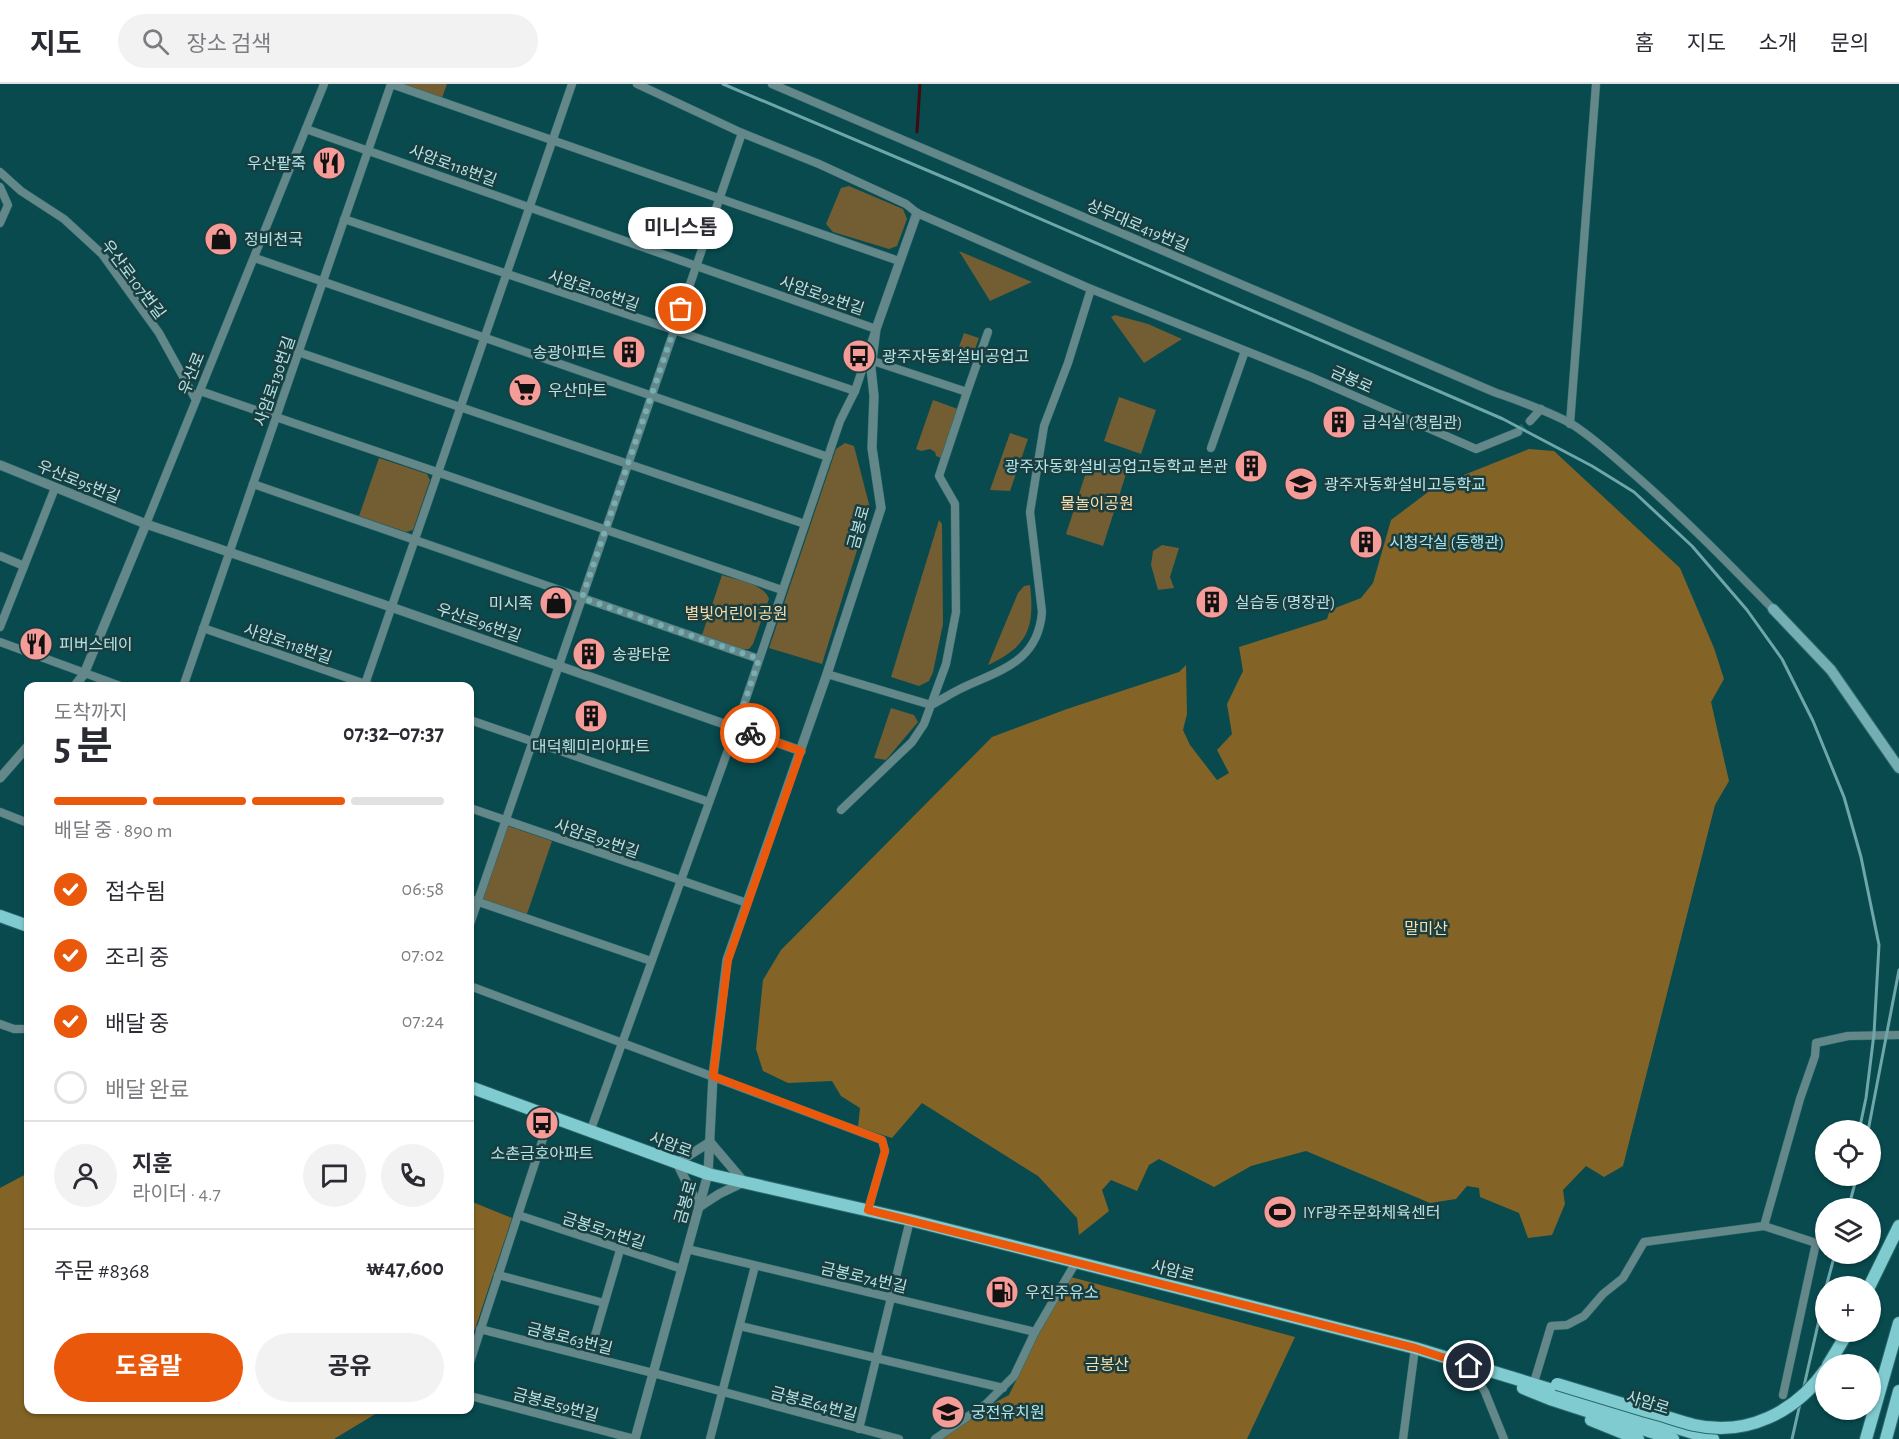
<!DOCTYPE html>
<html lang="ko">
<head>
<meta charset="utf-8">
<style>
	body { margin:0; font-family:"Alegreya Sans","Noto Sans KR",sans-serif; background:#f2f2f3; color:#2b2b33; height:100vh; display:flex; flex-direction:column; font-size:22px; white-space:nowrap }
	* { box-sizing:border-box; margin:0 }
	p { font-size:20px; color:#7c7c81 }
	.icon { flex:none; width:33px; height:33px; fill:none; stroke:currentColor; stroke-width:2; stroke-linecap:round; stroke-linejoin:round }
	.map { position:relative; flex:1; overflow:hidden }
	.details { position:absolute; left:24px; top:598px; width:450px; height:732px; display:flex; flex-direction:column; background:#fff; border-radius:12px; box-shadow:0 2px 4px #0004 }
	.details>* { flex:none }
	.controls { position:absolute; left:1815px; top:1036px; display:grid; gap:12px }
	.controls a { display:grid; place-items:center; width:66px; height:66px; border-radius:50%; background:#fff; box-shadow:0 2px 4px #0004; font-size:30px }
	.pin { position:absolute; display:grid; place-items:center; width:51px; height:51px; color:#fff; margin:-26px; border:3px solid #fff; border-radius:50%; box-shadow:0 2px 6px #0007 }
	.courier { position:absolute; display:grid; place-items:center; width:60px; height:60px; margin:-30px; border:4px solid #ea580c; border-radius:50%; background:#fff; color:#222; box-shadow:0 2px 8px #0007 }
	.bubble { position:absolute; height:42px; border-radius:21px; background:#fff; box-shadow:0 2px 4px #0004; font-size:20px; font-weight:700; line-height:42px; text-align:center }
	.headline em { font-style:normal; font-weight:700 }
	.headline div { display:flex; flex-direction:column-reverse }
	.headline { display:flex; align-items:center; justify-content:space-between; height:102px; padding:0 30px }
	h1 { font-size:39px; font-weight:700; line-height:45px }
	.bar { display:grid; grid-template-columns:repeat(4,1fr); gap:9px 6px; align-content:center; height:72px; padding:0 30px }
	.bar i { height:8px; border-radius:4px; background:#e1e1e2 }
	.bar .active { background:#ea580c }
	.bar p { grid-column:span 4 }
	.line { display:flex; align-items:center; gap:15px; padding:0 30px; border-top:2px solid #e1e1e2 }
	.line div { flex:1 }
	.round { display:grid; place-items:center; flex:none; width:63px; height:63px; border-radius:32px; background:#f2f2f3 }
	ol { padding:0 30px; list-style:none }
	li { display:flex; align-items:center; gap:18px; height:66px }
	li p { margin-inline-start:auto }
	li .icon { padding:6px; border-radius:50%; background:#ea580c; color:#fff; stroke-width:4 }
	li:last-child { color:#7c7c81 }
	li i { width:33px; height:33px; border:3px solid #e1e1e2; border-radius:50% }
	.button { display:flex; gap:12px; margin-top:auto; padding:12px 30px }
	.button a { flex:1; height:69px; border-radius:36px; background:#ea580c; color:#fff; font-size:24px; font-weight:700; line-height:69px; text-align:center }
	.button a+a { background:#f2f2f3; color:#2b2b33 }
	header { display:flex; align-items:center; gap:36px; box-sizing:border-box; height:84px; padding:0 30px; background:#fff; border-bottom:2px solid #e1e1e2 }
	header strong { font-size:28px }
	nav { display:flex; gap:33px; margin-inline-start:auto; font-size:21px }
	.search { width:420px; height:54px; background:#f2f2f3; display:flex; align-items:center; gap:15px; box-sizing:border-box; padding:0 21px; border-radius:33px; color:#7c7c81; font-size:22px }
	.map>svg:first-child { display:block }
	.green { fill:#735d32 }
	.forest { fill:#836426 }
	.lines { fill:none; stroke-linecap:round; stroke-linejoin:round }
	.stream { stroke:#44090e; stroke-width:3 }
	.minor-tunnel { stroke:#226165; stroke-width:8; stroke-dasharray:8 4; stroke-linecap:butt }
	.minor-casing { stroke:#2a696d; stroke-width:9 }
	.tertiary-casing { stroke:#2a696d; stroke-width:10 }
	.secondary-casing { stroke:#2a696d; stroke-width:12 }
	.primary-casing { stroke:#2a696d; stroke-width:14 }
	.minor { stroke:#648789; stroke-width:8 }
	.tertiary { stroke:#648789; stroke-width:9 }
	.secondary { stroke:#74adb2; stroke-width:10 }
	.primary { stroke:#80cbd0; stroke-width:12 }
	.rail { stroke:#6ea6aa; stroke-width:3 }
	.primary-bridge-casing { stroke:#2a696d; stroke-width:14; stroke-linecap:butt }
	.primary-bridge { stroke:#80cbd0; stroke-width:12 }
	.done { stroke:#77aeb2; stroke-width:6; stroke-dasharray:0 10.8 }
	.route { stroke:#ea580c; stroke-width:8 }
	.labels { text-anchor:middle; stroke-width:5; stroke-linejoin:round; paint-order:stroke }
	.poi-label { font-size:16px; fill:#b3e4e8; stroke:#1a3d3f; text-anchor:start }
	.street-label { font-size:16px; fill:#b3e4e8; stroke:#1a3d3f }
	.park-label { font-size:16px; fill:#f9deac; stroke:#1a3d3f }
</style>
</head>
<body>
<header>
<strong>지도</strong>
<div class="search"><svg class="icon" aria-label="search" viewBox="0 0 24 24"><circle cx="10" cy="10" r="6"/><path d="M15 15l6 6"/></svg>장소 검색</div>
<nav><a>홈</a><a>지도</a><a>소개</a><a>문의</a></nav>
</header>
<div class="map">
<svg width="1899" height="1355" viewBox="0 0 1899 1355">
	<rect width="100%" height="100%" fill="#084a4e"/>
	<g class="green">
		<path d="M402 0H447L442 14Z"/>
		<path d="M849 102 903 125 907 135 897 162 889 165 833 148 826 140 841 104Z"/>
		<path d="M959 167 1032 198 990 217Z"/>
		<path d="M1115 231 1148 240 1182 255 1144 279 1111 233Z"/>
		<path d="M964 249 979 254 971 276 956 271Z"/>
		<path d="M1119 313 1156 326 1141 370 1104 357Z"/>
		<path d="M933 316 958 325 941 374 936 372 935 368 930 365 921 367 916 365Z"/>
		<path d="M1010 349 1028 355 1010 407 990 406Z"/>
		<path d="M845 359 854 362 870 424 822 580 769 564 836 365Z"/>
		<path d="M379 374 427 390 430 396 413 446 406 448 359 432Z"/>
		<path d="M1090 376 1127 387 1103 462 1066 450Z"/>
		<path d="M939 436 942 440 943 540 933 588 929 597 919 602 891 593Z"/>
		<path d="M1162 461 1179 464 1170 493 1174 504 1158 506 1151 481 1153 467Z"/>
		<path d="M722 491C736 496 765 500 769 515L753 560 749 565H741L702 551Z"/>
		<path d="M1030 501C1035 544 1028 562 988 581L1018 509 1024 502Z"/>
		<path d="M891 624 914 631 918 638 886 676 874 674Z"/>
		<path d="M508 742 552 757 527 830 483 815Z"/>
	</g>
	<g class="forest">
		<path d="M1529 365 1554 367 1680 484 1714 564 1724 595 1711 618 1729 697 1715 721 1623 1082 1604 1093 1586 1082 1563 1106 1565 1120 1552 1151 1528 1154 1519 1129 1480 1113 1479 1104 1467 1102 1456 1115 1430 1119 1306 1067 1251 1082 1214 1103 1159 1075 1149 1081 1137 1107 1111 1096 1102 1106 1109 1127 1079 1151 1077 1134 1038 1092 922 1019 892 1054 858 1043 860 1024 841 1012 832 997 788 999 763 987 756 965 763 896 781 866 992 653 1067 625 1179 588 1186 581 1187 630 1183 646 1190 661 1217 696 1229 689 1217 666 1232 650 1227 620 1243 587 1239 563 1327 535 1330 526 1361 514 1373 499 1391 436 1436 402Z"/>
		<path d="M28 1089V1326H382L334 1355H0V1104Z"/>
		<path d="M470 1117 512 1134 470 1260Z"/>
		<path d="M1067 1192 1295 1253 1247 1355H935L961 1337 1009 1311Z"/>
	</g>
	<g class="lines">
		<path class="stream" d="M917 48 920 0"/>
		<path class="minor-tunnel" d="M1518 348 1530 337"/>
		<g class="minor-casing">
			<g id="minor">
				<path d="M391 0 899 177"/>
				<path d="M637 0 742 49 819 80 906 120 917 129 1091 205 1311 293 1476 365 1518 348"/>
				<path d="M772 0 1494 308C1519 317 1546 326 1570 339 1593 353 1614 373 1635 391 1683 433 1728 479 1773 525"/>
				<path d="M306 45 876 245 855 307 344 135"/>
				<path d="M0 88 21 107 64 135 102 170 159 249 196 316"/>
				<path d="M0 103 8 121 0 139"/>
				<path d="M255 174 828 373"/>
				<path d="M298 268 805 440"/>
				<path d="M200 307 782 506"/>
				<path d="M967 308 988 248"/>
				<path d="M1530 337 1541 325"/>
				<path d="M1570 340 1596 0"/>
				<path d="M1211 364 1245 267"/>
				<path d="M253 400 759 575"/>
				<path d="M146 440 324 0"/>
				<path d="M0 472 24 482"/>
				<path d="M0 543 55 404"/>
				<path d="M203 544 374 603"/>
				<path d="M0 558 123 603"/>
				<path d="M827 590 931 621C941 616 950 610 960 605 999 586 1038 579 1042 528L1030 428 1044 342 1068 279 1091 205"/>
				<path d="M183 603 391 0"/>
				<path d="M364 603 572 0"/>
				<path d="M470 636 709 718"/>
				<path d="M470 724 747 819"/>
				<path d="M841 726 912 658 924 640 946 580 956 528 955 420 939 392 967 308 873 277"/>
				<path d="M0 728 28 739"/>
				<path d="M470 815 651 877"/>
				<path d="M470 840 742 49"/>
				<path d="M470 902 882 1056 885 1067 868 1126"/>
				<path d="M0 940 14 945H28"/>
				<path d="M590 1048 736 644 840 337 855 307"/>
				<path d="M518 1131 682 1185"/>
				<path d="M1764 1142 1800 1015 1815 972 1816 959 1848 952 1899 951"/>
				<path d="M687 1165 1035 1248"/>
				<path d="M498 1191 604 1219"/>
				<path d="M740 1242 1003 1304"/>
				<path d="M480 1245 653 1289 899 1355"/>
				<path d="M589 1272 620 1166"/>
				<path d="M470 1278 550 1033"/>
				<path d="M1469 1282 1485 1308 1504 1355"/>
				<path d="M1535 1295 1551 1242 1567 1241 1584 1232 1603 1210 1623 1194 1644 1158 1764 1142 1816 1159 1783 1311"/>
				<path d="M470 1312 635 1355"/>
				<path d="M859 1345 910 1136"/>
				<path d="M710 1355 755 1182"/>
				<path d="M935 1355 986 1320 1014 1292 1035 1248 1076 1178"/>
				<path d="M1403 1355 1415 1264"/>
			</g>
		</g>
		<g class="tertiary-casing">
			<g id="tertiary">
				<path d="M0 381 146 440 391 523 801 667"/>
				<path d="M74 603 84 590 146 440"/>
				<path d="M0 694 28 662"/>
				<path d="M710 1058 744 1098 719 1110 699 1123 677 1079Z"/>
				<path d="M635 1355 708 1090 713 992 727 876 827 590 881 424 872 364 874 312 871 284 876 245 917 129"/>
			</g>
		</g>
		<g class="secondary-casing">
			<path id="secondary" d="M1773 525 1831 586 1899 684"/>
		</g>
		<g class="primary-casing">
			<g id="primary">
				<path d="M0 832 28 842"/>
				<path d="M470 1003 708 1090 910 1136 1415 1264 1713 1355"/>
				<path d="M1869 1203 1899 1142"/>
				<path d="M1828 1281 1848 1248"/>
				<path d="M1523 1304 1550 1315 1673 1355"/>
				<path d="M1591 1336 1638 1355"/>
				<path d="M1866 1355 1899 1239"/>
				<path d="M1886 1355 1899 1307"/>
			</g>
		</g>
		<use href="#minor" class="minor"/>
		<use href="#tertiary" class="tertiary"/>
		<use href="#secondary" class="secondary"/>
		<use href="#primary" class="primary"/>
		<g class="rail">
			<path d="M723 0 962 101 1503 335 1592 382 1634 408 1692 462 1747 526 1782 575 1813 637 1844 713 1861 773 1879 861 1874 950 1866 1014 1859 1047"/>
			<path d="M1868 1047 1899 886"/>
			<path d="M1848 1125 1857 1092"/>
			<path d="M1826 1203 1835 1170"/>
			<path d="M1792 1355 1826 1205"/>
		</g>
		<g class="primary-bridge-casing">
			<path id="primary-bridge" d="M1557 1300C1587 1309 1616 1318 1646 1327 1662 1331 1678 1337 1694 1341 1747 1353 1796 1328 1826 1285"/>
		</g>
		<use href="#primary-bridge" class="primary-bridge"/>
	</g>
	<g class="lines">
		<path class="done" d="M681 225 582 514 759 575 736 644 750 649"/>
		<path class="route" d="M750 649 801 667 728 876 713 992 882 1056 885 1067 868 1126 1415 1264 1469 1282"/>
	</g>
	<defs>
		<g id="restaurant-disc" transform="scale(1.725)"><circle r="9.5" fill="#f59b98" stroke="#1a3d3f"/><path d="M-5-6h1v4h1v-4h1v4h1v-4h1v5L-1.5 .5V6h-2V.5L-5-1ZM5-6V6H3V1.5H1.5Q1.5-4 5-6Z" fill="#111"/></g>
		<g id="shop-disc" transform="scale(1.725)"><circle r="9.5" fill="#f59b98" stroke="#1a3d3f"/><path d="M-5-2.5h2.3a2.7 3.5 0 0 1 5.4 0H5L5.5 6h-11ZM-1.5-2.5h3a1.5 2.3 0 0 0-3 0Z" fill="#111"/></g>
		<g id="building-disc" transform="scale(1.725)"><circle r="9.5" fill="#f59b98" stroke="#1a3d3f"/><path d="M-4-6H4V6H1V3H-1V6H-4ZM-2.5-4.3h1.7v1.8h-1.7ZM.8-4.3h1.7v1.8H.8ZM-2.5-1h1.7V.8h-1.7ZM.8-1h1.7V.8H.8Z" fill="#111"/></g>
		<g id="bus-disc" transform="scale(1.725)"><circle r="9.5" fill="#f59b98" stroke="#1a3d3f"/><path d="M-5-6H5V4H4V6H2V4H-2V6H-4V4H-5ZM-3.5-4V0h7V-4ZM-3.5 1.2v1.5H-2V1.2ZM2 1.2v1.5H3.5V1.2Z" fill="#111"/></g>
		<g id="supermarket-disc" transform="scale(1.725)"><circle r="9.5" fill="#f59b98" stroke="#1a3d3f"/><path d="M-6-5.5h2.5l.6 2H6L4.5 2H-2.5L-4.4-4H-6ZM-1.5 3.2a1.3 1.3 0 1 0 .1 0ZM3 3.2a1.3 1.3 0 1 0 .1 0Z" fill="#111"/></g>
		<g id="school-disc" transform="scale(1.725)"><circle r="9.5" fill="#f59b98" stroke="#1a3d3f"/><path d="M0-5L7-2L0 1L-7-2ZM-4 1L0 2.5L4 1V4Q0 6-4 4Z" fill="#111"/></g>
		<g id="stadium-disc" transform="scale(1.725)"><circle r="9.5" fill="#f59b98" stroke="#1a3d3f"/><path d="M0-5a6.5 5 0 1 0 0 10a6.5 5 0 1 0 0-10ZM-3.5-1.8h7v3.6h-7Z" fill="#111"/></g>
		<g id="fuel-disc" transform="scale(1.725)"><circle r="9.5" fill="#f59b98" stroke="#1a3d3f"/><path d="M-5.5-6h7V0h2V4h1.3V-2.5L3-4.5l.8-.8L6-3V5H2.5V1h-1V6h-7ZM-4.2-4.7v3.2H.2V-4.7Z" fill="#111"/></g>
	</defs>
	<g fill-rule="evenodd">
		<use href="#restaurant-disc" x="329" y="79"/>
		<use href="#shop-disc" x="221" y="155"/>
		<use href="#building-disc" x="629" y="268"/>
		<use href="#bus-disc" x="859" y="272"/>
		<use href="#supermarket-disc" x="525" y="306"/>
		<use href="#building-disc" x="1339" y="338"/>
		<use href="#building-disc" x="1251" y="382"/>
		<use href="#school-disc" x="1301" y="400"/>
		<use href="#building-disc" x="1366" y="458"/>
		<use href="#building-disc" x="1212" y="518"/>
		<use href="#shop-disc" x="556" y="519"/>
		<use href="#restaurant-disc" x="36" y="560"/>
		<use href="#building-disc" x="589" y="570"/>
		<use href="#building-disc" x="591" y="632"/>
		<use href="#bus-disc" x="542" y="1039"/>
		<use href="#stadium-disc" x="1280" y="1128"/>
		<use href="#fuel-disc" x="1002" y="1208"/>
		<use href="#school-disc" x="948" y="1328"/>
	</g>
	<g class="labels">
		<g class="poi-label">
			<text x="306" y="85" text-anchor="end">우산팥죽</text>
			<text x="244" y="161">정비천국</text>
			<text x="606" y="274" text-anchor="end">송광아파트</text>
			<text x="882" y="278">광주자동화설비공업고</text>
			<text x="548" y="312">우산마트</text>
			<text x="1362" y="344">급식실 (청림관)</text>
			<text x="1228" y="388" text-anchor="end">광주자동화설비공업고등학교 본관</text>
			<text x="1324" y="406">광주자동화설비고등학교</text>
			<text x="1389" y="464">시청각실 (동행관)</text>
			<text x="1235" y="524">실습동 (명장관)</text>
			<text x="533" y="525" text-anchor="end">미시족</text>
			<text x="59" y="566">피버스테이</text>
			<text x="612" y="576">송광타운</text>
			<text x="591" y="668" text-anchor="middle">대덕훼미리아파트</text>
			<text x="542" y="1075" text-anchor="middle">소촌금호아파트</text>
			<text x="1303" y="1134">IYF광주문화체육센터</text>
			<text x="1025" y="1214">우진주유소</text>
			<text x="971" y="1334">궁전유치원</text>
		</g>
		<g class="street-label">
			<text transform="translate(453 81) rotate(20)" y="6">사암로118번길</text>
			<text transform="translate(1138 141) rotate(23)" y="6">상무대로419번길</text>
			<text transform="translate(134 195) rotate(53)" y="6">우산로107번길</text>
			<text transform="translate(594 206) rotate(19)" y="6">사암로106번길</text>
			<text transform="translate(822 211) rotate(19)" y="6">사암로92번길</text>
			<text transform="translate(191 289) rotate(-68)" y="6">우산로</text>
			<text transform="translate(1352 295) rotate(24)" y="6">금봉로</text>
			<text transform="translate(274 297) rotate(-71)" y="6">사암로130번길</text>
			<text transform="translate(79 397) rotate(22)" y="6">우산로95번길</text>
			<text transform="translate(858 443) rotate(-75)" y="6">금봉로</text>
			<text transform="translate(479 538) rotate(19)" y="6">우산로96번길</text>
			<text transform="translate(288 559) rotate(19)" y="6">사암로118번길</text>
			<text transform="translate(597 754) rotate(19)" y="6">사암로92번길</text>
			<text transform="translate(671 1060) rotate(20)" y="6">사암로</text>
			<text transform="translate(685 1118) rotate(-74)" y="6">금봉로</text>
			<text transform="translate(604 1146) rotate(18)" y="6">금봉로71번길</text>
			<text transform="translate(1173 1186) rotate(14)" y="6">사암로</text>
			<text transform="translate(864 1193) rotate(13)" y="6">금봉로74번길</text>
			<text transform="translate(570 1254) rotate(14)" y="6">금봉로63번길</text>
			<text transform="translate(1648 1318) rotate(17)" y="6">사암로</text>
			<text transform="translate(814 1319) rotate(15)" y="6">금봉로64번길</text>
			<text transform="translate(556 1320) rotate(15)" y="6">금봉로59번길</text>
		</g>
		<g class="park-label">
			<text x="1097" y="425">물놀이공원</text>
			<text x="736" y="535">별빛어린이공원</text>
			<text x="1426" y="850">말미산</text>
			<text x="1107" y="1286">금봉산</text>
		</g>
	</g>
</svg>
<div class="controls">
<a><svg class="icon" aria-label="locate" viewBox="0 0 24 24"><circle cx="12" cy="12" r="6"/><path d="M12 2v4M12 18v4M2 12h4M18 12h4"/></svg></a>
<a><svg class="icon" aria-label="layers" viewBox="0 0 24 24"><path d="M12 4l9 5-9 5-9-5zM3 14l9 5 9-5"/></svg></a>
<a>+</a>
<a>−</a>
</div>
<div class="pin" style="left:681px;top:225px;background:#ea580c"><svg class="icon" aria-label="bag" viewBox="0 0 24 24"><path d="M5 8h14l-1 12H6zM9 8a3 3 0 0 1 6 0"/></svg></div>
<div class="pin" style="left:1469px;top:1282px;background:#1f2937"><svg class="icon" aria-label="home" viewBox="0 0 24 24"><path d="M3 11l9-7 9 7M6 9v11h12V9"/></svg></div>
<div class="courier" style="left:750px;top:649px"><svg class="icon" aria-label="bike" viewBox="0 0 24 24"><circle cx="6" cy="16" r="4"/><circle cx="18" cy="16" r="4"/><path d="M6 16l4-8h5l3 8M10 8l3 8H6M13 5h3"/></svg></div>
<div class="bubble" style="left:628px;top:123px;width:105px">미니스톱</div>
<section class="details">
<div class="headline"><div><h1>5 분</h1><p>도착까지</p></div><em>07:32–07:37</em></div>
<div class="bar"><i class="active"></i><i class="active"></i><i class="active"></i><i></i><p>배달 중 · 890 m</p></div>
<ol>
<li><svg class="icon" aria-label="check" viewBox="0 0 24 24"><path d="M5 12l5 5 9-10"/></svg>접수됨<p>06:58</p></li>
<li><svg class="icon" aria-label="check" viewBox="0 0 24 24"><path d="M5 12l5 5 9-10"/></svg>조리 중<p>07:02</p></li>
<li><svg class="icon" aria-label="check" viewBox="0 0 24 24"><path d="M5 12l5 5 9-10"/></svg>배달 중<p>07:24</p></li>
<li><i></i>배달 완료</li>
</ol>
<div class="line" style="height:108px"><a class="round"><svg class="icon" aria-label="person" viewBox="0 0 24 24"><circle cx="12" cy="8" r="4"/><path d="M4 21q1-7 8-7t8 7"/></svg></a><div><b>지훈</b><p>라이더 · 4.7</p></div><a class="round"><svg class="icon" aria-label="chat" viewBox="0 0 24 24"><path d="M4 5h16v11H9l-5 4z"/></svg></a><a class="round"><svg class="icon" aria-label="phone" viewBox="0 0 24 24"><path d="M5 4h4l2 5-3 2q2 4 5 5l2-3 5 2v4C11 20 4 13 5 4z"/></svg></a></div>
<div class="line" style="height:78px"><div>주문 #8368</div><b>₩47,600</b></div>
<div class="button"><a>도움말</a><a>공유</a></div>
</section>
</div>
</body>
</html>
